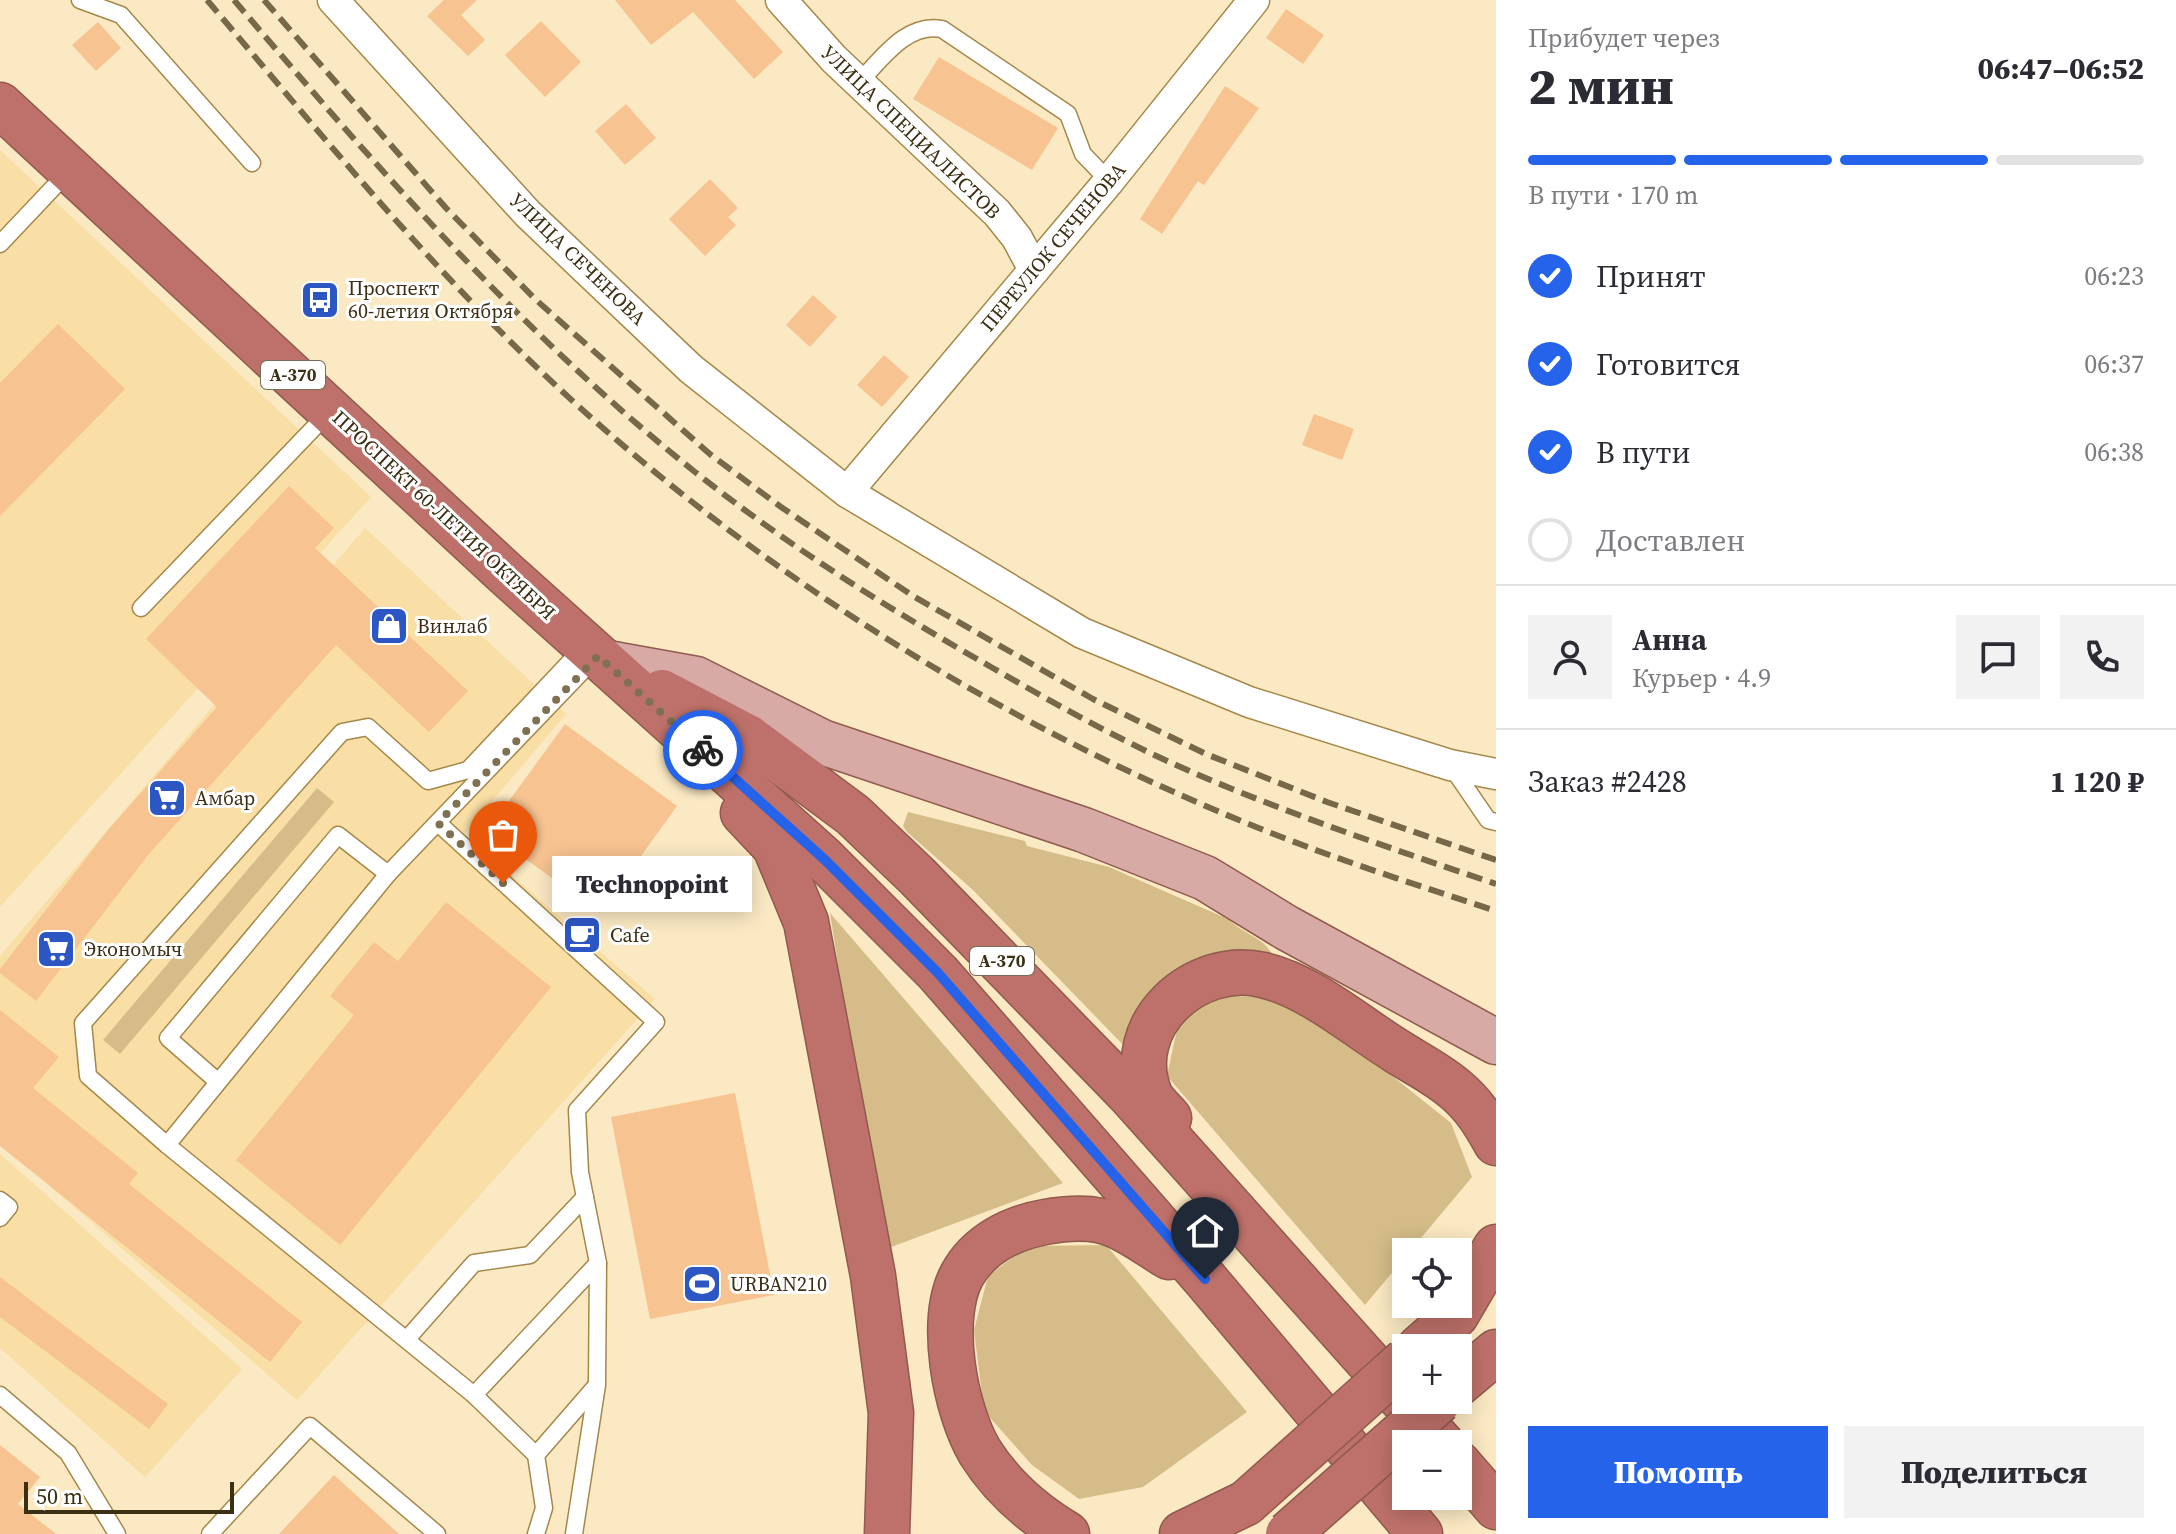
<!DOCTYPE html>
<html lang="ru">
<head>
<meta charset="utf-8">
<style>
	body { margin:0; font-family:"Source Serif 4",serif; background:#f2f2f3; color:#2b2b33; height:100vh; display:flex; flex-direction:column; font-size:30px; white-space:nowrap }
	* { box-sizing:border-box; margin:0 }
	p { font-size:26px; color:#7c7c81 }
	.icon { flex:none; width:44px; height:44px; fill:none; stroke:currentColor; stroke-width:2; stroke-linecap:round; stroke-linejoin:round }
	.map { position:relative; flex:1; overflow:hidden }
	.drawer { display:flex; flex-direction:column; background:#fff; width:680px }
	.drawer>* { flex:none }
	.tools { position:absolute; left:1392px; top:1238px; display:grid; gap:16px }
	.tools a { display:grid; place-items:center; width:80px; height:80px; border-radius:0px; background:#fff; box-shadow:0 4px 20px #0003; font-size:40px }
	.scale { position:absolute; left:24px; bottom:20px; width:210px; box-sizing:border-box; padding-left:8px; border:4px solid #3b2f14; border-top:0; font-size:22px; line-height:28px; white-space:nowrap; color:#3b2f14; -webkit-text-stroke:6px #fff; paint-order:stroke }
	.pin { position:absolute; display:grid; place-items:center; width:68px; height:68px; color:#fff; margin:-82px -34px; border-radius:50% 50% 50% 0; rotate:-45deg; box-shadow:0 0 8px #0007 }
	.pin .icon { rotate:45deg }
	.courier { position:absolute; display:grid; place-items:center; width:80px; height:80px; margin:-40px; border:6px solid #2563eb; border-radius:50%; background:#fff; color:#222; box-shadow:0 2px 10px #0007 }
	.bubble { position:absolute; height:56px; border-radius:0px; background:#fff; box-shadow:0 4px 20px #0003; font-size:26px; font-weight:800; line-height:56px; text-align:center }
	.head em { font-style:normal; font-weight:800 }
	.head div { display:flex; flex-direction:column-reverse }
	.head { display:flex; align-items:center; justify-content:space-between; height:136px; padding:0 32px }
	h1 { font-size:52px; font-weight:800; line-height:60px }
	.bar { display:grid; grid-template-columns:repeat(4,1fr); gap:12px 8px; align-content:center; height:96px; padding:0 32px }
	.bar i { height:10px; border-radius:6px; background:#e1e1e2 }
	.bar .active { background:#2563eb }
	.bar p { grid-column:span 4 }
	.line { display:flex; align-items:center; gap:20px; padding:0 32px; border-top:2px solid #e1e1e2 }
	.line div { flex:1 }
	.round { display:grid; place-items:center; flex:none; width:84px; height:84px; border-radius:0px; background:#f2f2f3 }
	ol { padding:0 32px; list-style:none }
	li { display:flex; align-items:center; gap:24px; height:88px }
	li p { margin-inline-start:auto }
	li .icon { padding:8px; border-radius:50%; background:#2563eb; color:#fff; stroke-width:4 }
	li:last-child { color:#7c7c81 }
	li i { width:44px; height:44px; border:4px solid #e1e1e2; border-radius:50% }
	.cta { display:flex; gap:16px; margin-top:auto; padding:16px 32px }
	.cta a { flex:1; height:92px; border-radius:0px; background:#2563eb; color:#fff; font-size:32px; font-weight:800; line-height:92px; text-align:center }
	.cta a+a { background:#f2f2f3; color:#2b2b33 }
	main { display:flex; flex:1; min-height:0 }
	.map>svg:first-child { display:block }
	.built { fill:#f9dea5 }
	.green { fill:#d5bc89 }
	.building { fill:#f7c391 }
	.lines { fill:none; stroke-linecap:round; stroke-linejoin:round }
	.lane-casing { stroke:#a58849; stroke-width:19 }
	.street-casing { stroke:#a58849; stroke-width:33 }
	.primary-casing { stroke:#905a4c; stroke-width:47 }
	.highway-casing { stroke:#905a4c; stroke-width:47 }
	.lane { stroke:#fff; stroke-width:16 }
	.street { stroke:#fff; stroke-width:30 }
	.primary { stroke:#d8aaa6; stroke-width:44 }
	.highway { stroke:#be716a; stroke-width:44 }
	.rail { stroke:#766849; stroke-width:6; stroke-dasharray:16 8; stroke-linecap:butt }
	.highway-bridge-casing { stroke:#905a4c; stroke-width:47; stroke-linecap:butt }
	.highway-bridge { stroke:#be716a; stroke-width:44 }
	.done { stroke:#7e7051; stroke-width:8; stroke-dasharray:0 14.4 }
	.route { stroke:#2563eb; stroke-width:10 }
	.labels { text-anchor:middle; stroke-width:6; stroke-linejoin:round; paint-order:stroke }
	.shield { fill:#fff; stroke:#766d5a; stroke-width:2 }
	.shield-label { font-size:18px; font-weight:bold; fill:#3b2f14 }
	.street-label { font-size:20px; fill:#3b2f14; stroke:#fff }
	.poi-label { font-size:20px; fill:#3b2f14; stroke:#fff; text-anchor:start }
</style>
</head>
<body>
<main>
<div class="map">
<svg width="1496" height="1534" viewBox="0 0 1496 1534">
	<rect width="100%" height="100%" fill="#fbe9c3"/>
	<g class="built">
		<path d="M0 150 371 497 0 907Z"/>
		<path d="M365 528 566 714 464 834 655 999 297 1400 0 1143V956Z"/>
		<path d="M0 1154 242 1369 145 1477 0 1348Z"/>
	</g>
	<g class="green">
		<path d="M317 788 334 802 120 1054 103 1040Z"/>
		<path d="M908 812 1025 841 1027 846 1109 867 1228 919C1242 933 1264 938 1272 954 1231 943 1171 956 1148 997 1140 1013 1135 1033 1129 1051L973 890 907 832 903 826Z"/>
		<path d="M830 913 1063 1183 883 1250Z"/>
		<path d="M1217 996 1273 997 1371 1059 1451 1123 1472 1177 1365 1305 1167 1076 1179 1020Z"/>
		<path d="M1106 1245 1247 1412 1143 1487 1079 1499 1032 1465 984 1411 974 1330 988 1276 1028 1246Z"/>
	</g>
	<g class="building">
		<path d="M444 0H477L461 15 485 40 468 56 427 16Z"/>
		<path d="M615 0H735L783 52 754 79 693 12 651 45Z"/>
		<path d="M1286 9 1324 35 1303 64 1266 38Z"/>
		<path d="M541 21 581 62 545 97 505 55Z"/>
		<path d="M98 22 121 48 96 71 72 45Z"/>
		<path d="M939 57 1058 128 1032 170 913 99Z"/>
		<path d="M1225 86 1259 108 1204 185 1198 181 1162 234 1140 219Z"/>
		<path d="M626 104 656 138 625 165 595 131Z"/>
		<path d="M710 179 738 208 728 217 736 225 705 256 669 219Z"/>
		<path d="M813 295 837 317 810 347 786 325Z"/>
		<path d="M58 324 125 389 0 516V383Z"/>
		<path d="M884 355 909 377 882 407 857 385Z"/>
		<path d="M1314 414 1354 429 1342 460 1302 445Z"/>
		<path d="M289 486 334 528 315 548 468 691 429 732 336 645 148 855 36 1001 0 973V969L108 830 217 707 146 639Z"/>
		<path d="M565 724 677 806 600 913 487 831Z"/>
		<path d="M446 902 551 987 340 1245 236 1160 354 1015 330 996 374 942 398 961Z"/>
		<path d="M0 1010 59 1057 33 1088 138 1173 129 1184 302 1322 270 1362 0 1146Z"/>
		<path d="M735 1093 774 1295 650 1319 611 1117Z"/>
		<path d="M0 1277 168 1404 149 1429 0 1317Z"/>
		<path d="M0 1445 40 1477 18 1504 56 1534H0Z"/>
		<path d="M334 1475 399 1534H279Z"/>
	</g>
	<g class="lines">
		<g class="lane-casing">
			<g id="lane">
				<path d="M80 0 121 15 252 163"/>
				<path d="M859 82C881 60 906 22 942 29L1068 114 1083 154 1109 181"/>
				<path d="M0 244 68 172"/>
				<path d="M141 608 330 411"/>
				<path d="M584 647 468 770 428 781 368 727 342 732 83 1023 88 1076 167 1145 388 874 596 657"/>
				<path d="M1451 766 1488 820 1496 822"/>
				<path d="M438 823 656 1022 577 1110 580 1172 598 1263 597 1385 574 1534"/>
				<path d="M217 1081 168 1038 338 835 388 874"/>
				<path d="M167 1145 474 1395 536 1455 544 1508 536 1534"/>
				<path d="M0 1200 9 1207 0 1218"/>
				<path d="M407 1339 474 1263 530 1255 585 1197"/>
				<path d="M0 1395 68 1453 117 1534"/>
				<path d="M474 1395 598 1263"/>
				<path d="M536 1455 596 1386"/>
				<path d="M210 1534 310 1426 437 1534"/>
			</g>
		</g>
		<g class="street-casing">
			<g id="street">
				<path d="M333 0 528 214 691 369 847 492 1082 633 1249 702 1450 765 1496 774"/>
				<path d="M781 0 834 59 997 213 1017 238 1034 270"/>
				<path d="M847 492 1109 181 1254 0"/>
			</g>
		</g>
		<g class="primary-casing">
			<path id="primary" d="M607 663 696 679 822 742 1084 830 1205 878 1287 928 1496 1042"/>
		</g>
		<g class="highway-casing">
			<g id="highway">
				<path d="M0 105 504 572 824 859 938 973 1205 1279 1420 1534"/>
				<path d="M662 692 748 737 853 815 917 876 1130 1095 1442 1444"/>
				<path d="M743 813 775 847 806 922 873 1276 891 1413 887 1534"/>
				<path d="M1169 1118C1163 1111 1154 1103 1150 1095 1122 1025 1195 959 1263 975 1310 986 1355 1025 1395 1050 1415 1063 1438 1074 1456 1090 1474 1105 1485 1123 1496 1143"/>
				<path d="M1419 1348 1456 1315 1496 1247"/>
				<path d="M1458 1384 1496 1352"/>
				<path d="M1458 1463 1496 1507"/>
				<path d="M1067 1534C1032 1513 1002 1487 980 1452 955 1410 938 1320 962 1275 979 1244 1012 1228 1045 1222 1067 1218 1096 1216 1117 1226 1135 1234 1152 1247 1169 1257"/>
				<path d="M1182 1534 1246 1503"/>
			</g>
		</g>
		<use href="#lane" class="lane"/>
		<use href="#street" class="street"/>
		<use href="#primary" class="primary"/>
		<use href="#highway" class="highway"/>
		<g class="rail">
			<path d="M207 0C330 145 452 295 595 421 803 605 1052 752 1313 849 1373 871 1435 891 1496 911"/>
			<path d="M234 0C377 168 522 334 695 472 788 546 889 609 991 667 1059 706 1128 745 1201 776 1297 817 1396 850 1496 884"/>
			<path d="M264 0 446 208 535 299 711 455 781 507 913 596 1093 699 1206 754 1327 802 1496 860"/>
		</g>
		<g class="highway-bridge-casing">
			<g id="highway-bridge">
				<path d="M1246 1503 1406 1360"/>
				<path d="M1288 1534 1440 1400"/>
			</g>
		</g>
		<use href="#highway-bridge" class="highway-bridge"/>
	</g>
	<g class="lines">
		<path class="done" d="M503 883 438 823 598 656 703 750"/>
		<path class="route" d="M703 750 824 859 938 973 1205 1279"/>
	</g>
	<defs>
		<g id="bus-square" transform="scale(2)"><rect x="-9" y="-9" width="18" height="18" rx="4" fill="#2d56c5" stroke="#fff"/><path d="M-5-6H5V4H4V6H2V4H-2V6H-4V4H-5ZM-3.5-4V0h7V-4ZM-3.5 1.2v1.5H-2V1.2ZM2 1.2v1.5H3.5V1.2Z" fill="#fff"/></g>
		<g id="shop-square" transform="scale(2)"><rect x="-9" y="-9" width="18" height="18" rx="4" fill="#2d56c5" stroke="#fff"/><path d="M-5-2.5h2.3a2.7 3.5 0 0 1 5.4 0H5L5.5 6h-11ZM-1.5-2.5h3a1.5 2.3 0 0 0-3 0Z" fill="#fff"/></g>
		<g id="supermarket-square" transform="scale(2)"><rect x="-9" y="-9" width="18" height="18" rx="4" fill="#2d56c5" stroke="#fff"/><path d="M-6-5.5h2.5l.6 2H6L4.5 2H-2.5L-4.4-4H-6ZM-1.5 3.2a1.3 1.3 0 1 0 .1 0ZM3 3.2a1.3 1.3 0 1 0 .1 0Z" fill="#fff"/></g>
		<g id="cafe-square" transform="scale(2)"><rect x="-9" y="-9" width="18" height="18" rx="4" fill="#2d56c5" stroke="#fff"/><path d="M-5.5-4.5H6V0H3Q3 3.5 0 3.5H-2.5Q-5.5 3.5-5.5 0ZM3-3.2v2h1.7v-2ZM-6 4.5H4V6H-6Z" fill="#fff"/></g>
		<g id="stadium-square" transform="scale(2)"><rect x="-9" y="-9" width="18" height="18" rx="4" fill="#2d56c5" stroke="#fff"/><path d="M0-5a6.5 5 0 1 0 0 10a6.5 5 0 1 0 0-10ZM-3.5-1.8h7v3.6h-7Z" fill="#fff"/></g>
	</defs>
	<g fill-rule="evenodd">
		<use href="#bus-square" x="320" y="300"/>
		<use href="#shop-square" x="389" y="626"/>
		<use href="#supermarket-square" x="167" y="798"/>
		<use href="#cafe-square" x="582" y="935"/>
		<use href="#supermarket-square" x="56" y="949"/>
		<use href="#stadium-square" x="702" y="1284"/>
	</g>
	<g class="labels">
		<g class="shield">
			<rect x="261" y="361" width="64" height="28" rx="6"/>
			<rect x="970" y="947" width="64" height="28" rx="6"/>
		</g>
		<g class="shield-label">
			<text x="293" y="381">А-370</text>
			<text x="1002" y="967">А-370</text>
		</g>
		<g class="street-label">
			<text transform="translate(911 132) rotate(44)" y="7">УЛИЦА СПЕЦИАЛИСТОВ</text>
			<text transform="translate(1053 247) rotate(-50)" y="7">ПЕРЕУЛОК СЕЧЕНОВА</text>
			<text transform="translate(578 259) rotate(44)" y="7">УЛИЦА СЕЧЕНОВА</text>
			<text transform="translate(444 515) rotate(43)" y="7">ПРОСПЕКТ 60-ЛЕТИЯ ОКТЯБРЯ</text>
		</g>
		<g class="poi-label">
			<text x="348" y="295">Проспект<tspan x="348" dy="23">60-летия Октября</tspan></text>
			<text x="417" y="633">Винлаб</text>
			<text x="195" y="805">Амбар</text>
			<text x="610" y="942">Cafe</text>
			<text x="84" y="956">Экономыч</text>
			<text x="730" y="1291">URBAN210</text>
		</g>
	</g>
</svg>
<div class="tools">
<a><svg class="icon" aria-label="locate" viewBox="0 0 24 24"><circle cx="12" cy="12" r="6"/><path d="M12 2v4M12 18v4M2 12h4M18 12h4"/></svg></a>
<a>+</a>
<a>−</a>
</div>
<div class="scale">50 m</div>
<div class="pin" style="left:503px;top:883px;background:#ea580c"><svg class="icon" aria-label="bag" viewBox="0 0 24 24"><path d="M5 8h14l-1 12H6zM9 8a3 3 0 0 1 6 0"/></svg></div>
<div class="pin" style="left:1205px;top:1279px;background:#1f2937"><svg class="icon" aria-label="home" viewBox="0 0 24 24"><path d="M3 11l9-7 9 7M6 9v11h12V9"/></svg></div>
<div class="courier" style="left:703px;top:750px"><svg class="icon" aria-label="bike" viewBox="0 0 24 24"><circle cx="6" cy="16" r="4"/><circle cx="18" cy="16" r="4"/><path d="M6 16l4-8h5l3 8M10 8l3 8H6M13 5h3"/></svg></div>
<div class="bubble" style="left:552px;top:856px;width:200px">Technopoint</div>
</div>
<section class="drawer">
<div class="head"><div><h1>2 мин</h1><p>Прибудет через</p></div><em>06:47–06:52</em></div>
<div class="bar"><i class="active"></i><i class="active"></i><i class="active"></i><i></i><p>В пути · 170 m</p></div>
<ol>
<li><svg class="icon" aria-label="check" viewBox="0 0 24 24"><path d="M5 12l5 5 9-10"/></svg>Принят<p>06:23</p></li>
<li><svg class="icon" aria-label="check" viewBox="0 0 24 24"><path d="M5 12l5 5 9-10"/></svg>Готовится<p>06:37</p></li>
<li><svg class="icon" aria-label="check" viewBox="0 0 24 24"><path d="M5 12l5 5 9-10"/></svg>В пути<p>06:38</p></li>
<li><i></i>Доставлен</li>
</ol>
<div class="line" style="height:144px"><a class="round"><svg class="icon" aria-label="person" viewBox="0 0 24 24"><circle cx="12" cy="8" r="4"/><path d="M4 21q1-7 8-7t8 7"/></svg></a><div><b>Анна</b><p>Курьер · 4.9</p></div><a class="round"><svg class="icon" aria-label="chat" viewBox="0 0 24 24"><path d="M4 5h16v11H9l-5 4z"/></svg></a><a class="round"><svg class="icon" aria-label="phone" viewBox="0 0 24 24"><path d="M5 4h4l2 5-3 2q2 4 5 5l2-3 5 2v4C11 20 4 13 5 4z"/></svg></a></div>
<div class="line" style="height:104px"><div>Заказ #2428</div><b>1 120 ₽</b></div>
<div class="cta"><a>Помощь</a><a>Поделиться</a></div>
</section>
</main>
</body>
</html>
